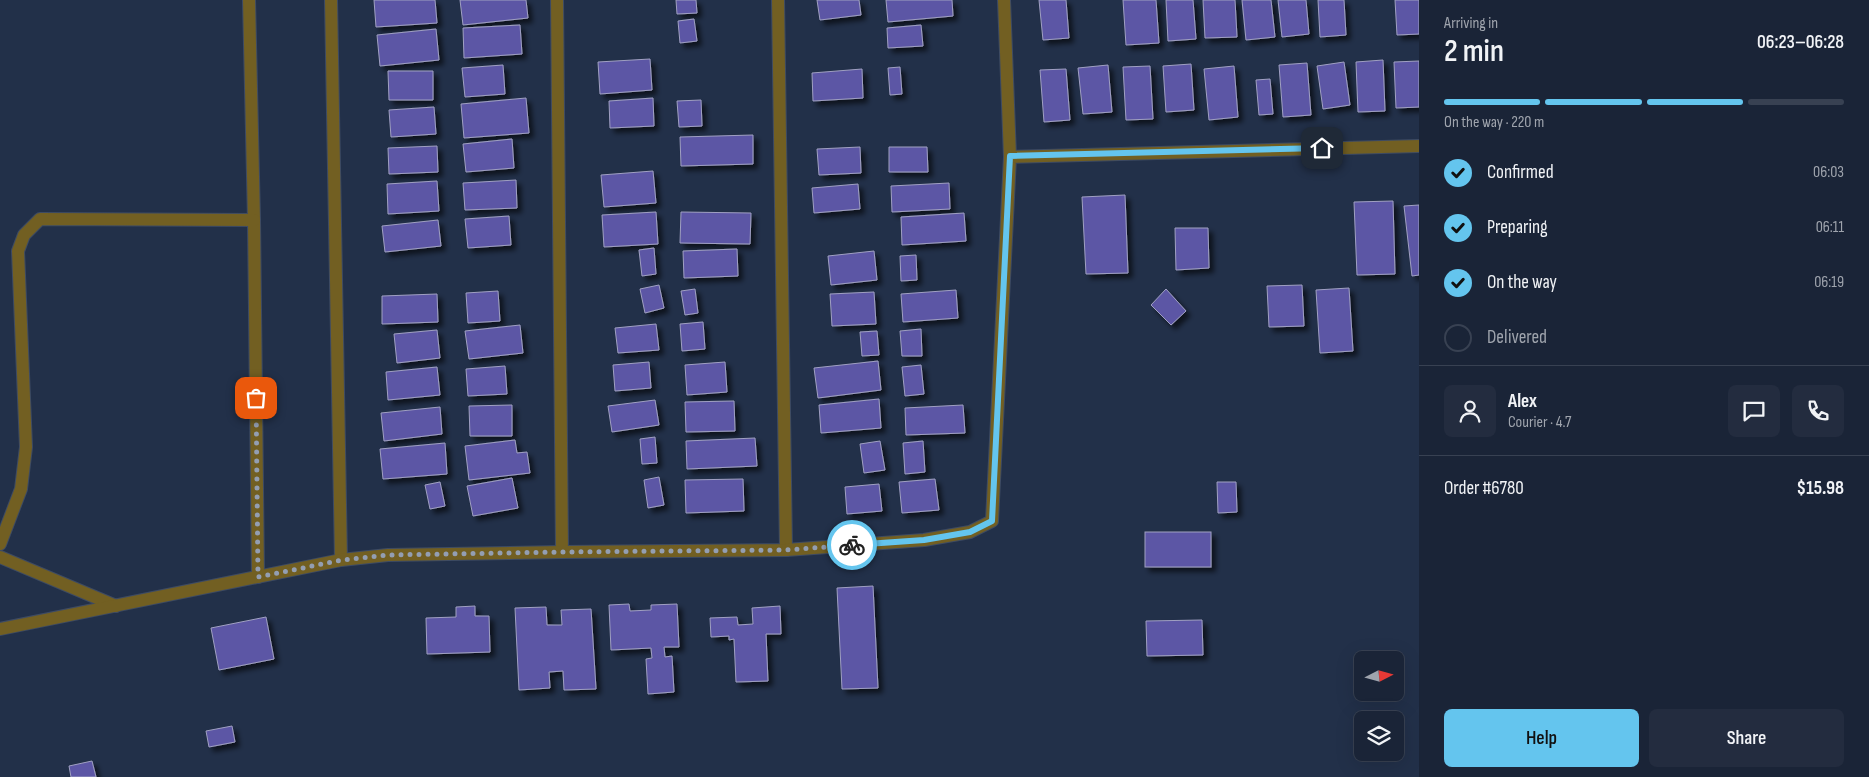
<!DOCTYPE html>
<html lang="en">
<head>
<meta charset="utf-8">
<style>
	body { margin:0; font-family:"Sofia Sans Condensed",sans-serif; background:#232c3f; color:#f1f3f6; height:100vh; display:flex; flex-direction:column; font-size:19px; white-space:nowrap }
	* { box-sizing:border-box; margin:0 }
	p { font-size:16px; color:#9fa4ad }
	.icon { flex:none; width:28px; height:28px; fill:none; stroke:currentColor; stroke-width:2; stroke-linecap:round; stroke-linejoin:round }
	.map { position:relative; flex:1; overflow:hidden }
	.sheet { display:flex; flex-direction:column; background:#1a2437; width:450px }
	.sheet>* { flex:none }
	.needle { width:32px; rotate:84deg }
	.fabs { position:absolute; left:1354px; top:651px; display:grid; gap:10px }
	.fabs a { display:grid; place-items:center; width:50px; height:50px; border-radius:8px; background:#1a2437; box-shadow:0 5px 20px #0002,0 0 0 1px #384152; font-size:25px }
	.pin { position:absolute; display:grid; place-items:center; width:42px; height:42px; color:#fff; margin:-21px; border-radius:10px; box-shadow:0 2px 8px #0006 }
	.courier { position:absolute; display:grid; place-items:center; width:50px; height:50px; margin:-25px; border:4px solid #64c5ee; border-radius:50%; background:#fff; color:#222; box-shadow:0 1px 6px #0007 }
	.head em { font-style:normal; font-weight:600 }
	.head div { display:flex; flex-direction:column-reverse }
	.head { display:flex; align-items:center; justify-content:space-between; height:85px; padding:0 25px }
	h1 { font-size:32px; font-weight:600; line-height:38px }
	.bar { display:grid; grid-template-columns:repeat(4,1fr); gap:8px 5px; align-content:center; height:60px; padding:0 25px }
	.bar i { height:6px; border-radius:4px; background:#384152 }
	.bar .current { background:#64c5ee }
	.bar p { grid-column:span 4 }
	.line { display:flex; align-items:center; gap:12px; padding:0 25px; border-top:1px solid #384152 }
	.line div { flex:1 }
	.round { display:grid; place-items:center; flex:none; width:52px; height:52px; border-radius:8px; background:#232c3f }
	ol { padding:0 25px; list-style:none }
	li { display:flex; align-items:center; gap:15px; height:55px }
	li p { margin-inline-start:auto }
	li .icon { padding:5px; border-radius:50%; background:#64c5ee; color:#111; stroke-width:4 }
	li:last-child { color:#9fa4ad }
	li i { width:28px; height:28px; border:2px solid #384152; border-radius:50% }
	.cta { display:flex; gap:10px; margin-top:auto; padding:10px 25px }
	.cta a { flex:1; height:58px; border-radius:8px; background:#64c5ee; color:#111; font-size:20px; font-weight:600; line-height:58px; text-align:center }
	.cta a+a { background:#232c3f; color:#f1f3f6 }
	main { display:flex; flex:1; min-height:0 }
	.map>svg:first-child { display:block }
	.building { fill:#5c56a5; stroke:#a0a0c2; filter:url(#shadow) }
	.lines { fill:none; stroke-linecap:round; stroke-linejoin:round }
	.minor-casing { stroke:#3e4b63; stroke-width:14 }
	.minor { stroke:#725f22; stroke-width:12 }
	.done { stroke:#939eb2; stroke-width:5; stroke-dasharray:0 9 }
	.route { stroke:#64c5ee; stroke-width:6 }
</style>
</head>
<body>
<main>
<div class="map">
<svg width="1419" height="777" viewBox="0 0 1419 777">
	<defs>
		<filter id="shadow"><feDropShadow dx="4.5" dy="4.5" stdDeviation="2.5" flood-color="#0009"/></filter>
	</defs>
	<rect width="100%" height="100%" fill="#223049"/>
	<g class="building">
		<path d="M374 0H435L437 23 376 27Z"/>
		<path d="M460 0H526L528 18 463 25Z"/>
		<path d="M676 0H696L697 13 677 14Z"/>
		<path d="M817 0H859L861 15 820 20Z"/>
		<path d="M886 0H952L953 16 888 22Z"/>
		<path d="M1039 0H1066L1069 38 1043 40Z"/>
		<path d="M1123 0H1156L1159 43 1126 45Z"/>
		<path d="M1166 0H1193L1196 39 1168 41Z"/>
		<path d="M1203 0H1235L1237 37 1205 38Z"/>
		<path d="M1242 0H1271L1275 37 1246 40Z"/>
		<path d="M1278 0H1306L1309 34 1282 37Z"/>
		<path d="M1318 0H1344L1346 35 1320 37Z"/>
		<path d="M1395 0H1419V34L1397 35Z"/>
		<path d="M694 19 697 41 680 43 678 21Z"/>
		<path d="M520 25 522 54 464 58 463 28Z"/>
		<path d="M921 25 923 46 888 48 887 28Z"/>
		<path d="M436 29 439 60 380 66 377 35Z"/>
		<path d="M650 59 652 90 600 94 598 62Z"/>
		<path d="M1383 60 1385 111 1358 112 1356 62Z"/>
		<path d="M1419 61V107L1396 108 1394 62Z"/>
		<path d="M1344 62 1350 105 1323 109 1317 66Z"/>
		<path d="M1307 63 1311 115 1283 117 1279 65Z"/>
		<path d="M1191 64 1194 110 1166 112 1163 66Z"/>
		<path d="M503 65 505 94 465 97 462 68Z"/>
		<path d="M1108 65 1112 112 1083 114 1078 68Z"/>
		<path d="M1150 66 1153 119 1126 120 1123 67Z"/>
		<path d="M1234 66 1238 117 1209 120 1204 69Z"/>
		<path d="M900 67 902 94 890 95 888 68Z"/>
		<path d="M862 69 863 98 813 101 812 73Z"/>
		<path d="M1066 69 1070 120 1044 122 1040 70Z"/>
		<path d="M388 71H433V100H389Z"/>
		<path d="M1270 79 1273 114 1259 115 1256 80Z"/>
		<path d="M526 98 529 133 464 138 461 104Z"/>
		<path d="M653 98 654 126 610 128 609 101Z"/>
		<path d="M701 100 702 126 679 127 677 101Z"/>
		<path d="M434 107 436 134 391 137 389 110Z"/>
		<path d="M753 135V164L681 166 680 137Z"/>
		<path d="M512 139 514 168 466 172 463 144Z"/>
		<path d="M437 146 438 172 389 174 388 148Z"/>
		<path d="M860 147 861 173 819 175 817 149Z"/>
		<path d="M889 147H927L928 172H889Z"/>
		<path d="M653 171 656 203 604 207 601 175Z"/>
		<path d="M516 180 517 208 465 210 463 183Z"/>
		<path d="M437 181 439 211 388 214 387 184Z"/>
		<path d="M949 183 950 209 892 212 891 186Z"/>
		<path d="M858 184 860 209 814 213 812 188Z"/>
		<path d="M1125 195 1128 273 1086 274 1082 197Z"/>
		<path d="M1393 201 1395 274 1357 275 1354 202Z"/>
		<path d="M1419 205V275L1412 276 1404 206Z"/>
		<path d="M656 212 658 244 604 247 602 215Z"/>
		<path d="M681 212 751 213 750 244 680 243Z"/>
		<path d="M964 213 966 241 902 245 901 217Z"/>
		<path d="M509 216 511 245 468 248 465 219Z"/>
		<path d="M438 220 441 246 385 252 382 226Z"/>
		<path d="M1175 228H1208L1209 268 1176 270Z"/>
		<path d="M654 248 656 274 642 276 639 250Z"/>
		<path d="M737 249 738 276 684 278 683 251Z"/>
		<path d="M874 251 877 280 831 285 828 256Z"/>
		<path d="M916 255 917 280 901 281 900 256Z"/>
		<path d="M659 285 664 308 645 313 640 289Z"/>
		<path d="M1302 285 1304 326 1269 327 1267 286Z"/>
		<path d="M1349 288 1353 351 1320 353 1316 290Z"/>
		<path d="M695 289 698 313 685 315 681 291Z"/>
		<path d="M1166 289 1186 311 1171 325 1151 305Z"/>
		<path d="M956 290 958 318 903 322 901 294Z"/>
		<path d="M498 291 500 321 468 323 466 293Z"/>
		<path d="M874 292 876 324 832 326 830 294Z"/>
		<path d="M437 294 438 322 382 324V296Z"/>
		<path d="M703 322 705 349 682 351 680 324Z"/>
		<path d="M656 324 659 350 618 353 615 328Z"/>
		<path d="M520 325 523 353 469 359 465 331Z"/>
		<path d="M921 329 922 356H902L900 331Z"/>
		<path d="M437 330 440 358 397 363 394 334Z"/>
		<path d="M877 331 879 355 862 356 860 332Z"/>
		<path d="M878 361 881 390 818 398 814 368Z"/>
		<path d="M649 362 651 388 615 391 613 365Z"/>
		<path d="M725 362 727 392 687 395 685 365Z"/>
		<path d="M921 365 924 394 905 396 902 367Z"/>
		<path d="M505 366 507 394 468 396 466 369Z"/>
		<path d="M437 367 440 395 388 400 386 372Z"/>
		<path d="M879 399 881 428 821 433 819 405Z"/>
		<path d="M655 400 659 425 612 432 608 406Z"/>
		<path d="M734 401 735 431 686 432 685 402Z"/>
		<path d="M512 405V436H470L469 406Z"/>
		<path d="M963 405 965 433 906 435 905 408Z"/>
		<path d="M440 407 442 434 384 441 381 413Z"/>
		<path d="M655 437 657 463 642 464 640 439Z"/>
		<path d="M755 438 757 466 687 469 686 441Z"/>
		<path d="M515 440 517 453 527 452 530 473 469 480 465 446Z"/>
		<path d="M880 441 885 470 864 473 860 444Z"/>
		<path d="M923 441 925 472 905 474 903 443Z"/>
		<path d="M445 443 447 474 383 479 380 449Z"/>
		<path d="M659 477 664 505 648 508 644 480Z"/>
		<path d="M512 478 518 508 473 516 467 486Z"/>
		<path d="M743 479 744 511 686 513 685 480Z"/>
		<path d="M935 479 939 510 902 513 899 482Z"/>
		<path d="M440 482 445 506 430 509 425 485Z"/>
		<path d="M1217 482H1236L1237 512 1218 513Z"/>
		<path d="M879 484 882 511 847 514 845 487Z"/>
		<rect x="1145" y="532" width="66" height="35"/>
		<path d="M873 586 878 688 842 689 837 588Z"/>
		<path d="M629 604 630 611 651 610V605L677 604 679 647H664L665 657 672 656 674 692 648 694 646 659 652 658 651 648 611 650 609 605Z"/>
		<path d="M475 606V616H489L490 652 427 654 426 618 456 617V607Z"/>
		<path d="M780 606 781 634H766L768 681 736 682 734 639 729 640V636L711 637 710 618 737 617 738 625 753 624 752 608Z"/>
		<path d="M546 607 547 625H562L561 610 591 609 596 689 564 690 563 671 549 672 550 688 519 690 515 608Z"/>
		<path d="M266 617 274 659 219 670 211 628Z"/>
		<path d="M1202 620 1203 655 1147 656 1146 621Z"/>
		<path d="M232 726 235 742 209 747 206 731Z"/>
		<path d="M92 761 96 777H71L69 766Z"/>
	</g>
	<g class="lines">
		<g class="minor-casing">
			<g id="minor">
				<path d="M249 0 254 220 258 577"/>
				<path d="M331 0 341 560"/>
				<path d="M557 0 562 552"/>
				<path d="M778 0 786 550"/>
				<path d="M1004 0 1010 157"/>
				<path d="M0 544 21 489 26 447 18 251 24 235 40 219 254 220"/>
				<path d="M0 557 116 606"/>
				<path d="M0 629 341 560 388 555 562 552 786 550 924 540 970 532 992 521 1010 157 1419 146"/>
			</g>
		</g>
		<use href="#minor" class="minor"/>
	</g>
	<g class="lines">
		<path class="done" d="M256 398 258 577 342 560 388 555 562 552 786 550 852 545"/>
		<path class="route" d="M852 545 924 540 970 532 992 521 1010 156 1322 148"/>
	</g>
</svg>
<div class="fabs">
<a><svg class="needle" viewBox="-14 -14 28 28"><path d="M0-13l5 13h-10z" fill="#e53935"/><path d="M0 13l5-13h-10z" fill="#9fa4ad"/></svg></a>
<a><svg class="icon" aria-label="layers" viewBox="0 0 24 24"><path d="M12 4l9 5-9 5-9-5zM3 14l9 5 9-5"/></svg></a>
</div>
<div class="pin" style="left:256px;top:398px;background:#ea580c"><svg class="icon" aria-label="bag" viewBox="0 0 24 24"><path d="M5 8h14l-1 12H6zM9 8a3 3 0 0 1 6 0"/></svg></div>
<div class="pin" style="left:1322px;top:148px;background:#1f2937"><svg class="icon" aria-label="home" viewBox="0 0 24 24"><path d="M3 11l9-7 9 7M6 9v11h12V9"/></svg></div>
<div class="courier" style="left:852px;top:545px"><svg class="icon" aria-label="bike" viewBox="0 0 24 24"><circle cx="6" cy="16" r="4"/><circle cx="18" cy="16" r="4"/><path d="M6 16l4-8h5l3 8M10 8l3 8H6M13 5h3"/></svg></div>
</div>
<section class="sheet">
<div class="head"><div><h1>2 min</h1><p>Arriving in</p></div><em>06:23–06:28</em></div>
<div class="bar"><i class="current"></i><i class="current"></i><i class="current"></i><i></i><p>On the way · 220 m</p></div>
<ol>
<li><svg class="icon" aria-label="check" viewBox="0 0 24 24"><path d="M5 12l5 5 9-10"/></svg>Confirmed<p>06:03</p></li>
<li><svg class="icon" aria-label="check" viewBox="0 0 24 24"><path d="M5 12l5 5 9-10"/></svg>Preparing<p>06:11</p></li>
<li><svg class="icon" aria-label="check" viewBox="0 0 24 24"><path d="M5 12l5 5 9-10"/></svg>On the way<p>06:19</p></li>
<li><i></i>Delivered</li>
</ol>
<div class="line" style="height:90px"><a class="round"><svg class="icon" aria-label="person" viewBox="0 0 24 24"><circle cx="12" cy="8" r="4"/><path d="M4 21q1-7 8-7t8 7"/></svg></a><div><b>Alex</b><p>Courier · 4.7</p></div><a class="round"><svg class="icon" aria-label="chat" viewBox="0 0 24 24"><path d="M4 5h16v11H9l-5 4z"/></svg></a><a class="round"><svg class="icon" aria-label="phone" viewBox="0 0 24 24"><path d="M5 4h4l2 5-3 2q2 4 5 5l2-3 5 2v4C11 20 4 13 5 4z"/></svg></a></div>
<div class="line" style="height:65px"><div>Order #6780</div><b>$15.98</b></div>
<div class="cta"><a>Help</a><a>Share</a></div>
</section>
</main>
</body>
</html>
